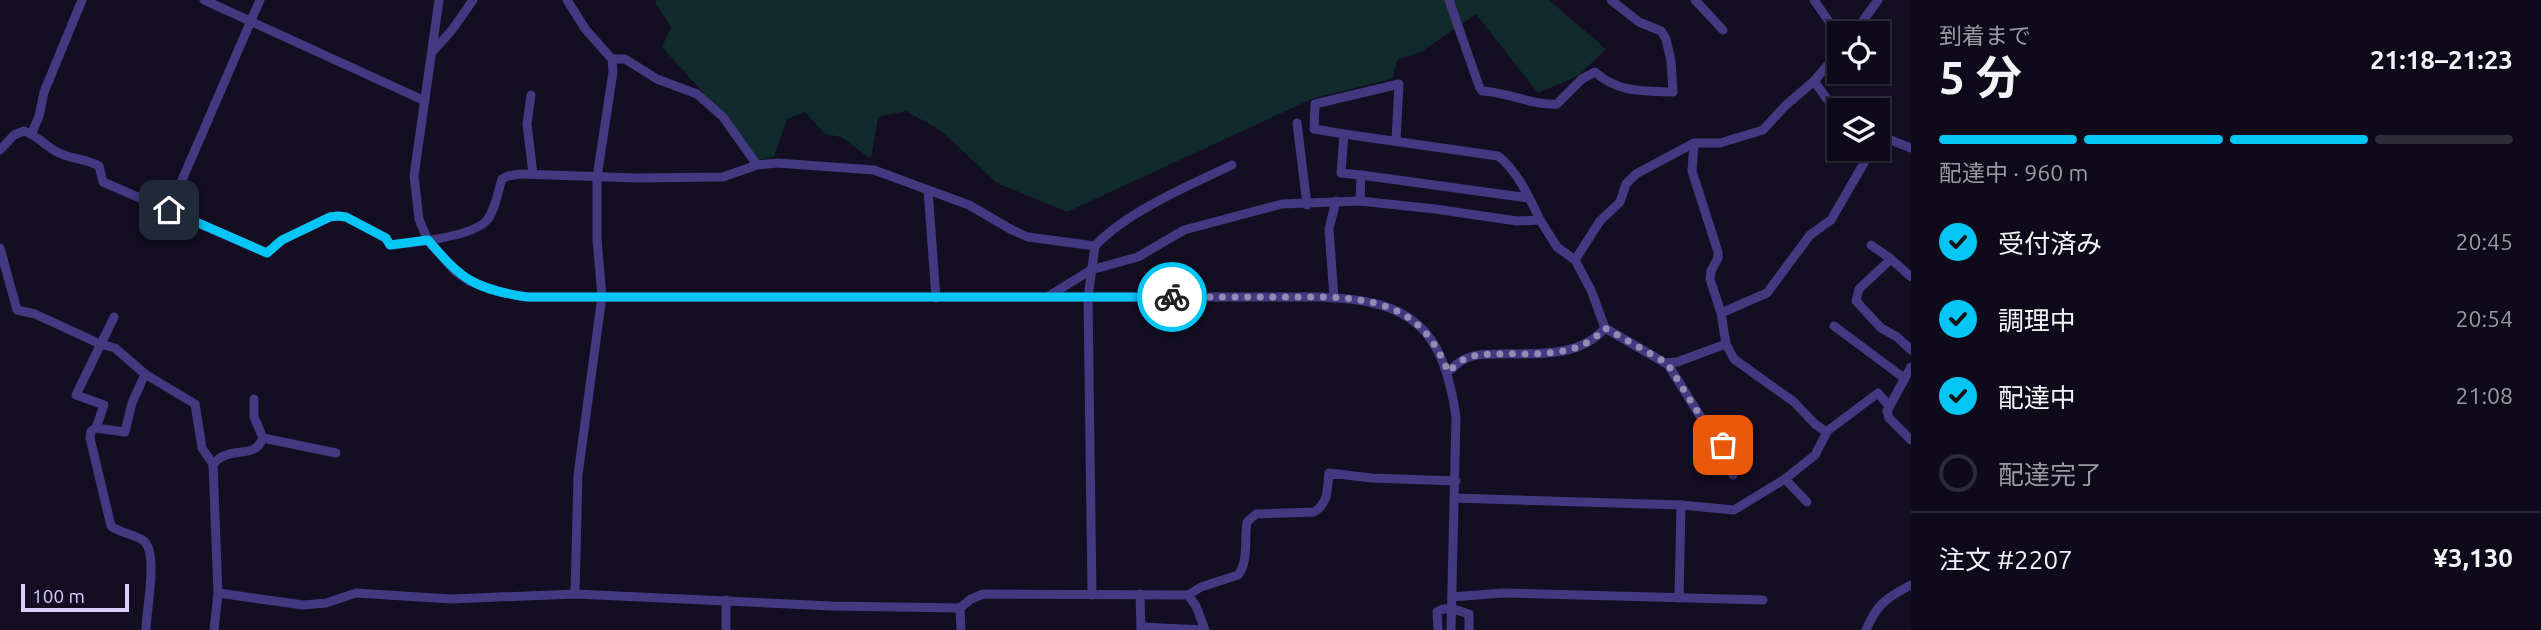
<!DOCTYPE html>
<html lang="ja">
<head>
<meta charset="utf-8">
<style>
	body { margin:0; font-family:Ubuntu,"Noto Sans JP",sans-serif; background:#171323; color:#f1f3f6; height:100vh; display:flex; flex-direction:column; font-size:26px; white-space:nowrap }
	* { box-sizing:border-box; margin:0 }
	p { font-size:23px; color:#9b9aa2 }
	.icon { flex:none; width:38px; height:38px; fill:none; stroke:currentColor; stroke-width:2; stroke-linecap:round; stroke-linejoin:round }
	.map { position:relative; flex:1; overflow:hidden }
	.side { display:flex; flex-direction:column; background:#0e0a1a; width:630px }
	.side>* { flex:none }
	.controls { position:absolute; left:1827px; top:21px; display:grid; gap:14px }
	.controls a { display:grid; place-items:center; width:63px; height:63px; border-radius:0px; background:#0e0a1a; box-shadow:0 2px 5px #0004,0 0 0 2px #2e2b39; font-size:35px }
	.scale { position:absolute; left:21px; bottom:18px; width:108px; box-sizing:border-box; padding-left:7px; border:4px solid #d9cfff; border-top:0; font-size:19px; line-height:24px; white-space:nowrap; color:#d9cfff; -webkit-text-stroke:5px #130e22; paint-order:stroke }
	.pin { position:absolute; display:grid; place-items:center; width:60px; height:60px; color:#fff; margin:-30px; border-radius:14px; box-shadow:0 4px 10px #0006 }
	.courier { position:absolute; display:grid; place-items:center; width:70px; height:70px; margin:-35px; border:5px solid #03c6f7; border-radius:50%; background:#fff; color:#222; box-shadow:0 2px 9px #0007 }
	.headline em { font-style:normal; font-weight:700 }
	.headline div { display:flex; flex-direction:column-reverse }
	.headline { display:flex; align-items:center; justify-content:space-between; height:119px; padding:0 28px }
	h1 { font-size:46px; font-weight:700; line-height:52px }
	.bar { display:grid; grid-template-columns:repeat(4,1fr); gap:10px 7px; align-content:center; height:84px; padding:0 28px }
	.bar i { height:9px; border-radius:5px; background:#2e2b39 }
	.bar .selected { background:#03c6f7 }
	.bar p { grid-column:span 4 }
	.line { display:flex; align-items:center; gap:18px; padding:0 28px; border-top:2px solid #2e2b39 }
	.line div { flex:1 }
	ol { padding:0 28px; list-style:none }
	li { display:flex; align-items:center; gap:21px; height:77px }
	li p { margin-inline-start:auto }
	li .icon { padding:7px; border-radius:50%; background:#03c6f7; color:#111; stroke-width:4 }
	li:last-child { color:#9b9aa2 }
	li i { width:38px; height:38px; border:4px solid #2e2b39; border-radius:50% }
	main { display:flex; flex:1; min-height:0 }
	.map>svg:first-child { display:block }
	.green { fill:#112a2c }
	.lines { fill:none; stroke-linecap:round; stroke-linejoin:round }
	.minor { stroke:#433980; stroke-width:9 }
	.done { stroke:#948bb2; stroke-width:7; stroke-dasharray:0 12.6 }
	.route { stroke:#03c6f7; stroke-width:9 }
</style>
</head>
<body>
<main>
<div class="map">
<svg width="1911" height="630" viewBox="0 0 1911 630">
	<rect width="100%" height="100%" fill="#130e22"/>
	<path class="green" d="M656 0H1549L1606 49 1578 76 1538 93 1476 14 1421 52 1397 60 1392 79 1314 98 1067 212 997 183 940 130 906 111 878 117 871 159 841 137 825 134 805 112 787 119 774 157 759 160 727 119 662 47 671 27 656 4Z"/>
	<g class="lines">
		<g class="minor">
			<path d="M204 0 425 101"/>
			<path d="M439 0 414 176 419 219 428 241 455 271 469 281 499 292 527 297H1320C1412 300 1443 327 1456 417L1451 630"/>
			<path d="M567 0 586 30 612 59 613 72 597 177V240L602 296 578 475 575 594"/>
			<path d="M1449 0 1479 86 1482 91C1507 92 1534 106 1557 104L1582 79 1595 72C1618 93 1644 91 1673 92L1671 61 1666 39 1661 31 1639 22 1611 0"/>
			<path d="M1695 0 1723 30"/>
			<path d="M1814 0 1839 36"/>
			<path d="M1854 33 1878 0"/>
			<path d="M433 51 452 30 473 0"/>
			<path d="M612 59H625L657 79 697 94 723 117 757 165"/>
			<path d="M1814 81 1827 99 1841 110"/>
			<path d="M531 95 527 124 533 174"/>
			<path d="M1297 123 1307 205"/>
			<path d="M32 133 39 116 44 92 82 0"/>
			<path d="M1344 134 1314 129 1315 104 1399 84 1396 140"/>
			<path d="M1878 135 1911 148"/>
			<path d="M1694 143 1692 171 1718 252V258L1711 271 1710 279 1721 313 1726 344 1734 359 1794 402 1815 424 1826 432 1878 393 1889 406"/>
			<path d="M0 150 14 135 24 131C37 135 45 146 57 152 71 159 86 159 99 166L103 182 267 253 282 240 329 217 338 216 346 217 385 238 390 245C412 243 471 237 486 221 495 212 498 191 502 179L508 176 520 174 637 178 723 177 757 165 777 163 874 170 969 205 1012 230 1028 237 1095 246 1088 297 1092 595"/>
			<path d="M1361 175 1529 198"/>
			<path d="M928 190 936 298"/>
			<path d="M1360 201 1361 175 1341 173 1344 134 1498 156C1517 170 1530 199 1540 220"/>
			<path d="M169 210 260 0"/>
			<path d="M1871 245 1891 259"/>
			<path d="M1095 246C1126 212 1190 185 1232 165"/>
			<path d="M0 248 17 310 35 314 100 344 115 348 145 374 195 404 202 448 213 464 218 593 214 630"/>
			<path d="M1575 260 1600 221 1620 202 1626 184 1636 174 1694 143H1720L1763 130 1785 106 1814 81 1839 52"/>
			<path d="M1911 277 1891 259 1859 289 1856 301 1881 328 1897 337 1911 350"/>
			<path d="M1047 297 1091 270 1138 257 1184 230 1282 204 1360 201 1435 209 1517 221 1540 220 1557 247 1575 260 1591 290 1605 328 1665 363 1677 362 1726 344"/>
			<path d="M1334 298 1329 229 1336 201"/>
			<path d="M1721 313 1767 293 1810 235 1831 220 1872 149"/>
			<path d="M1834 326 1904 378"/>
			<path d="M1667 363 1702 419 1723 445 1733 475"/>
			<path d="M1911 367 1887 411 1889 418 1911 440"/>
			<path d="M1448 372C1453 368 1459 361 1465 359 1475 354 1487 354 1498 354 1535 353 1578 359 1605 328"/>
			<path d="M145 374 132 403 125 432 96 428 91 431 90 438 111 526C121 534 139 535 145 542 158 556 146 612 146 630"/>
			<path d="M96 428 104 405 76 395 114 317"/>
			<path d="M263 438 336 453"/>
			<path d="M213 464C231 444 254 461 263 438L254 417V399"/>
			<path d="M1785 479 1807 502"/>
			<path d="M1455 498 1681 505 1734 510 1785 479 1815 455 1828 430"/>
			<path d="M218 593 303 605 326 603 356 593 451 599 575 594 831 606 960 608 971 599 983 594 1188 595 1201 587 1238 575C1249 562 1244 538 1247 522L1256 514 1314 512C1329 503 1327 489 1329 473L1371 478 1456 481"/>
			<path d="M1140 594 1141 630"/>
			<path d="M1188 595 1196 606 1205 630"/>
			<path d="M1452 597 1503 593 1763 600"/>
			<path d="M1679 598 1681 505"/>
			<path d="M960 608 961 630"/>
			<path d="M1141 627 1204 630"/>
			<path d="M726 630V600"/>
			<path d="M1438 630 1437 612C1447 605 1458 611 1469 614V630"/>
			<path d="M1866 630C1877 604 1886 598 1911 585"/>
		</g>
	</g>
	<g class="lines">
		<path class="done" d="M1172 297C1209 297 1245 297 1281 297 1353 297 1418 292 1448 372 1453 368 1459 361 1465 359 1475 354 1487 354 1498 354 1536 353 1578 359 1605 328L1667 363 1702 419 1723 445"/>
		<path class="route" d="M169 210 267 253 282 240 330 217 338 216 346 217 386 238 390 245 428 240C462 280 475 289 527 297H1172"/>
	</g>
</svg>
<div class="controls">
<a><svg class="icon" aria-label="locate" viewBox="0 0 24 24"><circle cx="12" cy="12" r="6"/><path d="M12 2v4M12 18v4M2 12h4M18 12h4"/></svg></a>
<a><svg class="icon" aria-label="layers" viewBox="0 0 24 24"><path d="M12 4l9 5-9 5-9-5zM3 14l9 5 9-5"/></svg></a>
</div>
<div class="scale">100 m</div>
<div class="pin" style="left:1723px;top:445px;background:#ea580c"><svg class="icon" aria-label="bag" viewBox="0 0 24 24"><path d="M5 8h14l-1 12H6zM9 8a3 3 0 0 1 6 0"/></svg></div>
<div class="pin" style="left:169px;top:210px;background:#1f2937"><svg class="icon" aria-label="home" viewBox="0 0 24 24"><path d="M3 11l9-7 9 7M6 9v11h12V9"/></svg></div>
<div class="courier" style="left:1172px;top:297px"><svg class="icon" aria-label="bike" viewBox="0 0 24 24"><circle cx="6" cy="16" r="4"/><circle cx="18" cy="16" r="4"/><path d="M6 16l4-8h5l3 8M10 8l3 8H6M13 5h3"/></svg></div>
</div>
<section class="side">
<div class="headline"><div><h1>5 分</h1><p>到着まで</p></div><em>21:18–21:23</em></div>
<div class="bar"><i class="selected"></i><i class="selected"></i><i class="selected"></i><i></i><p>配達中 · 960 m</p></div>
<ol>
<li><svg class="icon" aria-label="check" viewBox="0 0 24 24"><path d="M5 12l5 5 9-10"/></svg>受付済み<p>20:45</p></li>
<li><svg class="icon" aria-label="check" viewBox="0 0 24 24"><path d="M5 12l5 5 9-10"/></svg>調理中<p>20:54</p></li>
<li><svg class="icon" aria-label="check" viewBox="0 0 24 24"><path d="M5 12l5 5 9-10"/></svg>配達中<p>21:08</p></li>
<li><i></i>配達完了</li>
</ol>
<div class="line" style="height:91px"><div>注文 #2207</div><b>¥3,130</b></div>
</section>
</main>
</body>
</html>
